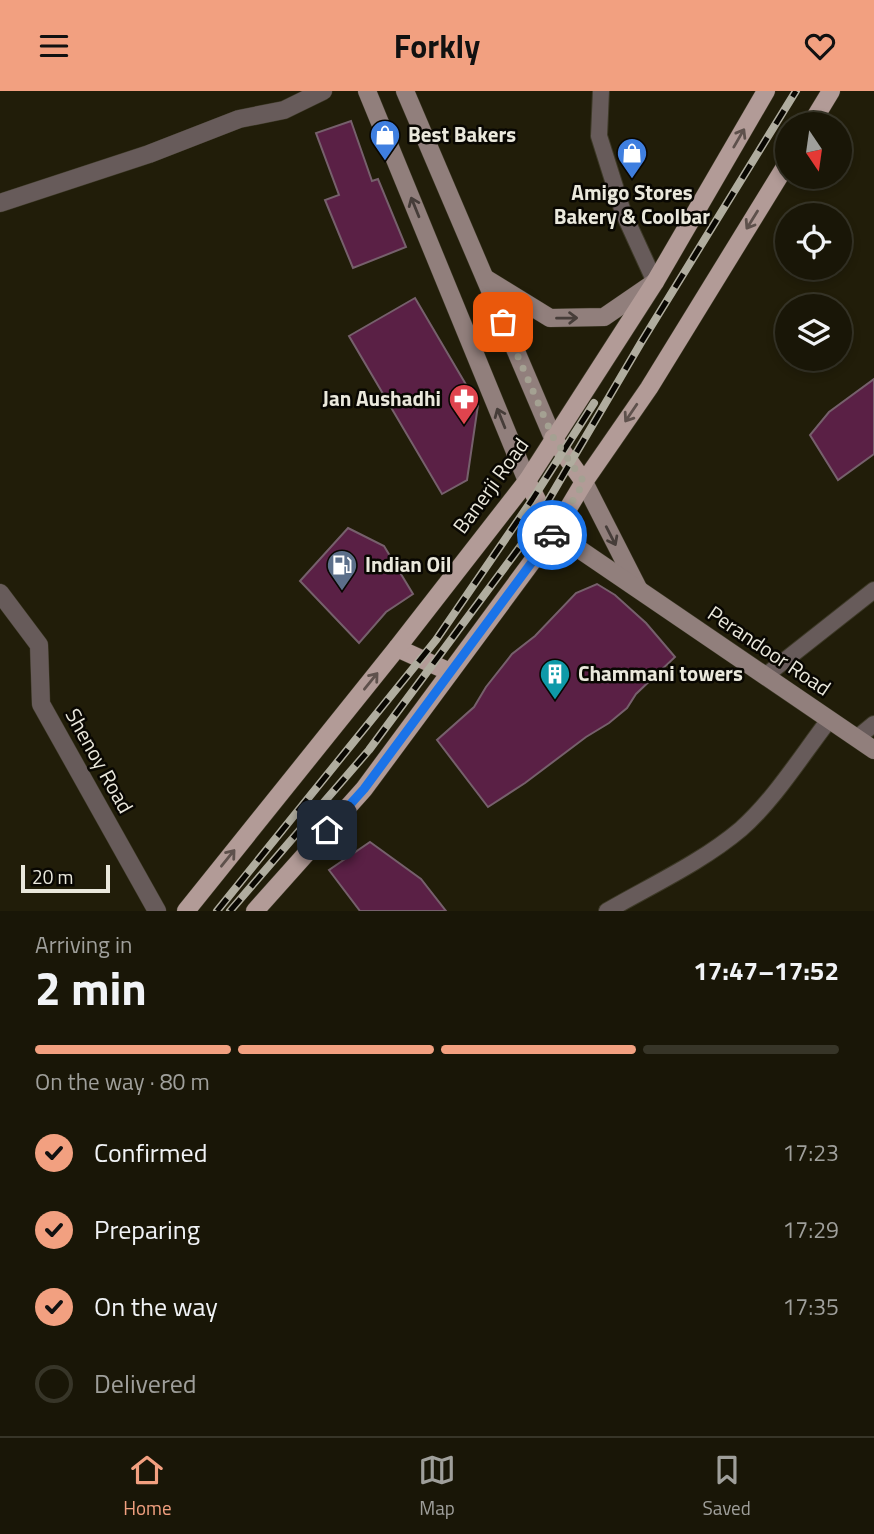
<!DOCTYPE html>
<html lang="en">
<head>
<meta charset="utf-8">
<style>
	body { margin:0; font-family:"Titillium Web",sans-serif; background:#221f11; color:#f1f3f6; height:100vh; display:flex; flex-direction:column; font-size:26px; white-space:nowrap }
	* { box-sizing:border-box; margin:0 }
	p { font-size:23px; color:#9f9f9b }
	.icon { flex:none; width:38px; height:38px; fill:none; stroke:currentColor; stroke-width:2; stroke-linecap:round; stroke-linejoin:round }
	.map { position:relative; height:820px; overflow:hidden }
	.drawer { display:flex; flex-direction:column; background:#191607; flex:1 }
	.drawer>* { flex:none }
	.needle { width:46px; rotate:167deg }
	.tools { position:absolute; left:775px; top:21px; display:grid; gap:14px }
	.tools a { display:grid; place-items:center; width:77px; height:77px; border-radius:50%; background:#191607; box-shadow:0 4px 10px #0003,0 0 0 2px #373528; font-size:35px }
	.scale { position:absolute; left:21px; bottom:18px; width:89px; box-sizing:border-box; padding-left:7px; border:4px solid #eae8dc; border-top:0; font-size:19px; line-height:24px; white-space:nowrap; color:#eae8dc; -webkit-text-stroke:5px #090702; paint-order:stroke }
	.pin { position:absolute; display:grid; place-items:center; width:60px; height:60px; color:#fff; margin:-30px; border-radius:14px; box-shadow:0 4px 10px #0006 }
	.courier { position:absolute; display:grid; place-items:center; width:70px; height:70px; margin:-35px; border:5px solid #1a73e8; border-radius:50%; background:#fff; color:#222; box-shadow:0 2px 9px #0007 }
	.headline em { font-style:normal; font-weight:700 }
	.headline div { display:flex; flex-direction:column-reverse }
	.headline { display:flex; align-items:center; justify-content:space-between; height:119px; padding:0 35px }
	h1 { font-size:46px; font-weight:700; line-height:52px }
	.bar { display:grid; grid-template-columns:repeat(4,1fr); gap:10px 7px; align-content:center; height:84px; padding:0 35px }
	.bar i { height:9px; border-radius:5px; background:#373528 }
	.bar .on { background:#f2a080 }
	.bar p { grid-column:span 4 }
	ol { padding:0 35px; list-style:none }
	li { display:flex; align-items:center; gap:21px; height:77px }
	li p { margin-inline-start:auto }
	li .icon { padding:7px; border-radius:50%; background:#f2a080; color:#111; stroke-width:4 }
	li:last-child { color:#9f9f9b }
	li i { width:38px; height:38px; border:4px solid #373528; border-radius:50% }
	header { display:flex; justify-content:space-between; align-items:center; height:91px; padding:0 35px; background:#f2a080; color:#111; font-size:32px; font-weight:700 }
	.menu { display:flex; justify-content:space-around; align-items:center; height:98px; border-top:2px solid #373528; background:#191607; font-size:19px; color:#9f9f9b }
	.menu a { display:grid; justify-items:center; gap:4px }
	.menu .on { color:#f2a080 }
	.map>svg:first-child { display:block }
	.building { fill:#5a2045; stroke:#76606c; stroke-width:2 }
	.lines { fill:none; stroke-linecap:round; stroke-linejoin:round }
	.lane-casing { stroke:#3d3927; stroke-width:18 }
	.street-casing { stroke:#3d3927; stroke-width:19 }
	.secondary-casing { stroke:#3d3927; stroke-width:19 }
	.primary-casing { stroke:#3d3927; stroke-width:19 }
	.lane { stroke:#675b5a; stroke-width:16 }
	.street { stroke:#675b5a; stroke-width:18 }
	.secondary { stroke:#917f7c; stroke-width:18 }
	.primary { stroke:#b29b97; stroke-width:18 }
	.rail-casing { stroke:#b0ad9f; stroke-width:8 }
	.rail { stroke:#090702; stroke-width:5; stroke-dasharray:16; stroke-linecap:butt }
	.oneway { stroke:#5e514c }
	.oneway2 { stroke:#463d39 }
	.done { stroke:#a4a192; stroke-width:7; stroke-dasharray:0 12.6 }
	.route { stroke:#1a73e8; stroke-width:9 }
	.labels { text-anchor:middle; stroke-width:5; stroke-linejoin:round; paint-order:stroke }
	.poi-label { font-size:21px; font-weight:bold; fill:#eae8dc; stroke:#090702; text-anchor:start }
	.street-label { font-size:21px; fill:#eae8dc; stroke:#090702 }
</style>
</head>
<body>
<header><svg class="icon" aria-label="menu" viewBox="0 0 24 24"><path d="M4 6h16M4 12h16M4 18h16"/></svg>Forkly<svg class="icon" aria-label="heart" viewBox="0 0 24 24"><path d="M12 20l-8-8c-3-5 5-10 8-4 3-6 11-1 8 4z"/></svg></header>
<div class="map">
<svg width="874" height="820" viewBox="0 0 874 820">
	<rect width="100%" height="100%" fill="#211d09"/>
	<g class="building">
		<path d="M351 30 372 90 378 88 406 156 353 177 325 109 339 104 316 42Z"/>
		<path d="M415 207 478 314 467 389 442 403 349 245Z"/>
		<path d="M874 288V363L838 389 810 344 829 321Z"/>
		<path d="M348 437 384 455 413 503 386 521 359 552 300 490Z"/>
		<path d="M597 493 615 504 646 532 675 566 636 603 627 617 609 632 586 646 525 692 488 716 437 649 474 616 486 596 512 563 535 545 576 502Z"/>
		<path d="M370 751 421 788 446 820H360L329 779Z"/>
	</g>
	<g class="lines">
		<g class="lane-casing">
			<g id="lane">
				<path d="M601 0 599 45 623 121 655 191"/>
				<path d="M765 585 874 499"/>
				<path d="M857 647 874 633"/>
				<path d="M607 820C652 794 702 771 741 738 774 709 802 664 829 629"/>
			</g>
		</g>
		<g class="street-casing">
			<g id="street">
				<path d="M0 112 149 63 239 28 284 19 323 0"/>
				<path d="M0 502 39 554 41 613 157 820"/>
			</g>
		</g>
		<g class="secondary-casing">
			<g id="secondary">
				<path d="M367 0 527 390"/>
				<path d="M405 0 553 347"/>
				<path d="M485 187 550 227 604 226 655 191"/>
				<path d="M584 391 638 497"/>
				<path d="M554 441 874 659"/>
			</g>
		</g>
		<g class="primary-casing">
			<g id="primary">
				<path d="M811 33 831 0"/>
				<path d="M553 347 584 391"/>
				<path d="M527 390 554 441"/>
				<path d="M397 557 450 581"/>
				<path d="M186 820 397 557 527 390 655 191 766 0"/>
				<path d="M255 820 364 698 554 441 584 391 649 297 788 71"/>
			</g>
		</g>
		<use href="#lane" class="lane"/>
		<use href="#street" class="street"/>
		<use href="#secondary" class="secondary"/>
		<use href="#primary" class="primary"/>
		<g class="rail-casing">
			<g id="rail">
				<path d="M217 820 436 549 532 409 594 312"/>
				<path d="M230 820 369 659 525 449 642 250 796 0"/>
			</g>
		</g>
		<use href="#rail" class="rail"/>
	</g>
	<defs><path id="oneway-shaft" d="M-6 0H5M1.5-3L5.5 0L1.5 3" fill="none" stroke-width="1.6" stroke-linecap="round" stroke-linejoin="round" transform="scale(1.75)"/></defs>
	<g class="oneway">
		<use href="#oneway-shaft" transform="translate(739 47) rotate(-60)"/>
		<use href="#oneway-shaft" transform="translate(752 129) rotate(122)"/>
		<use href="#oneway-shaft" transform="translate(631 322) rotate(124)"/>
		<use href="#oneway-shaft" transform="translate(371 590) rotate(-51)"/>
		<use href="#oneway-shaft" transform="translate(228 767) rotate(-51)"/>
	</g>
	<g class="oneway2">
		<use href="#oneway-shaft" transform="translate(415 116) rotate(-112)"/>
		<use href="#oneway-shaft" transform="translate(567 227) rotate(-1)"/>
		<use href="#oneway-shaft" transform="translate(501 327) rotate(-112)"/>
		<use href="#oneway-shaft" transform="translate(611 445) rotate(63)"/>
	</g>
	<g class="lines">
		<path class="done" d="M503 231 553 346 584 391 552 444"/>
		<path class="route" d="M327 739 364 698 552 444"/>
	</g>
	<defs>
		<g id="shop-pin" transform="scale(1.575)"><path d="M0 17L-7.5 6A9.5 9.5 0 1 1 7.5 6Z" fill="#3f7fe0" stroke="#090702"/><path d="M-5-2.5h2.3a2.7 3.5 0 0 1 5.4 0H5L5.5 6h-11ZM-1.5-2.5h3a1.5 2.3 0 0 0-3 0Z" fill="#fff"/></g>
		<g id="pharmacy-pin" transform="scale(1.575)"><path d="M0 17L-7.5 6A9.5 9.5 0 1 1 7.5 6Z" fill="#e0444e" stroke="#090702"/><path d="M-2-6h4v4h4v4h-4v4h-4v-4h-4v-4h4Z" fill="#fff"/></g>
		<g id="fuel-pin" transform="scale(1.575)"><path d="M0 17L-7.5 6A9.5 9.5 0 1 1 7.5 6Z" fill="#5c6f8a" stroke="#090702"/><path d="M-5.5-6h7V0h2V4h1.3V-2.5L3-4.5l.8-.8L6-3V5H2.5V1h-1V6h-7ZM-4.2-4.7v3.2H.2V-4.7Z" fill="#fff"/></g>
		<g id="building-pin" transform="scale(1.575)"><path d="M0 17L-7.5 6A9.5 9.5 0 1 1 7.5 6Z" fill="#0f9aa8" stroke="#090702"/><path d="M-4-6H4V6H1V3H-1V6H-4ZM-2.5-4.3h1.7v1.8h-1.7ZM.8-4.3h1.7v1.8H.8ZM-2.5-1h1.7V.8h-1.7ZM.8-1h1.7V.8H.8Z" fill="#fff"/></g>
	</defs>
	<g fill-rule="evenodd">
		<use href="#shop-pin" x="385" y="44"/>
		<use href="#shop-pin" x="632" y="62"/>
		<use href="#pharmacy-pin" x="464" y="308"/>
		<use href="#fuel-pin" x="342" y="474"/>
		<use href="#building-pin" x="555" y="583"/>
	</g>
	<g class="labels">
		<g class="poi-label">
			<text x="408" y="51">Best Bakers</text>
			<text x="632" y="109" text-anchor="middle">Amigo Stores<tspan x="632" dy="24">Bakery &amp; Coolbar</tspan></text>
			<text x="441" y="315" text-anchor="end">Jan Aushadhi</text>
			<text x="365" y="481">Indian Oil</text>
			<text x="578" y="590">Chammani towers</text>
		</g>
		<g class="street-label">
			<text transform="translate(491 395) rotate(-54)" y="7">Banerji Road</text>
			<text transform="translate(769 560) rotate(34)" y="7">Perandoor Road</text>
			<text transform="translate(99 670) rotate(61)" y="7">Shenoy Road</text>
		</g>
	</g>
</svg>
<div class="tools">
<a><svg class="needle" viewBox="-14 -14 28 28"><path d="M0-13l5 13h-10z" fill="#e53935"/><path d="M0 13l5-13h-10z" fill="#9f9f9b"/></svg></a>
<a><svg class="icon" aria-label="locate" viewBox="0 0 24 24"><circle cx="12" cy="12" r="6"/><path d="M12 2v4M12 18v4M2 12h4M18 12h4"/></svg></a>
<a><svg class="icon" aria-label="layers" viewBox="0 0 24 24"><path d="M12 4l9 5-9 5-9-5zM3 14l9 5 9-5"/></svg></a>
</div>
<div class="scale">20 m</div>
<div class="pin" style="left:503px;top:231px;background:#ea580c"><svg class="icon" aria-label="bag" viewBox="0 0 24 24"><path d="M5 8h14l-1 12H6zM9 8a3 3 0 0 1 6 0"/></svg></div>
<div class="pin" style="left:327px;top:739px;background:#1f2937"><svg class="icon" aria-label="home" viewBox="0 0 24 24"><path d="M3 11l9-7 9 7M6 9v11h12V9"/></svg></div>
<div class="courier" style="left:552px;top:444px"><svg class="icon" aria-label="car" viewBox="0 0 24 24"><path d="M5 17H2v-5l4-1 3-4h7l3 4 3 1v5h-3M9 17h6M6 11h13"/><circle cx="7" cy="17" r="2"/><circle cx="17" cy="17" r="2"/></svg></div>
</div>
<section class="drawer">
<div class="headline"><div><h1>2 min</h1><p>Arriving in</p></div><em>17:47–17:52</em></div>
<div class="bar"><i class="on"></i><i class="on"></i><i class="on"></i><i></i><p>On the way · 80 m</p></div>
<ol>
<li><svg class="icon" aria-label="check" viewBox="0 0 24 24"><path d="M5 12l5 5 9-10"/></svg>Confirmed<p>17:23</p></li>
<li><svg class="icon" aria-label="check" viewBox="0 0 24 24"><path d="M5 12l5 5 9-10"/></svg>Preparing<p>17:29</p></li>
<li><svg class="icon" aria-label="check" viewBox="0 0 24 24"><path d="M5 12l5 5 9-10"/></svg>On the way<p>17:35</p></li>
<li><i></i>Delivered</li>
</ol>
</section>
<nav class="menu">
<a class="on"><svg class="icon" aria-label="home" viewBox="0 0 24 24"><path d="M3 11l9-7 9 7M6 9v11h12V9"/></svg>Home</a>
<a><svg class="icon" aria-label="map" viewBox="0 0 24 24"><path d="M3 6l6-2 6 2 6-2v14l-6 2-6-2-6 2zM9 4v14M15 6v14"/></svg>Map</a>
<a><svg class="icon" aria-label="saved" viewBox="0 0 24 24"><path d="M7 4h10v16l-5-4-5 4z"/></svg>Saved</a>
</nav>
</body>
</html>
